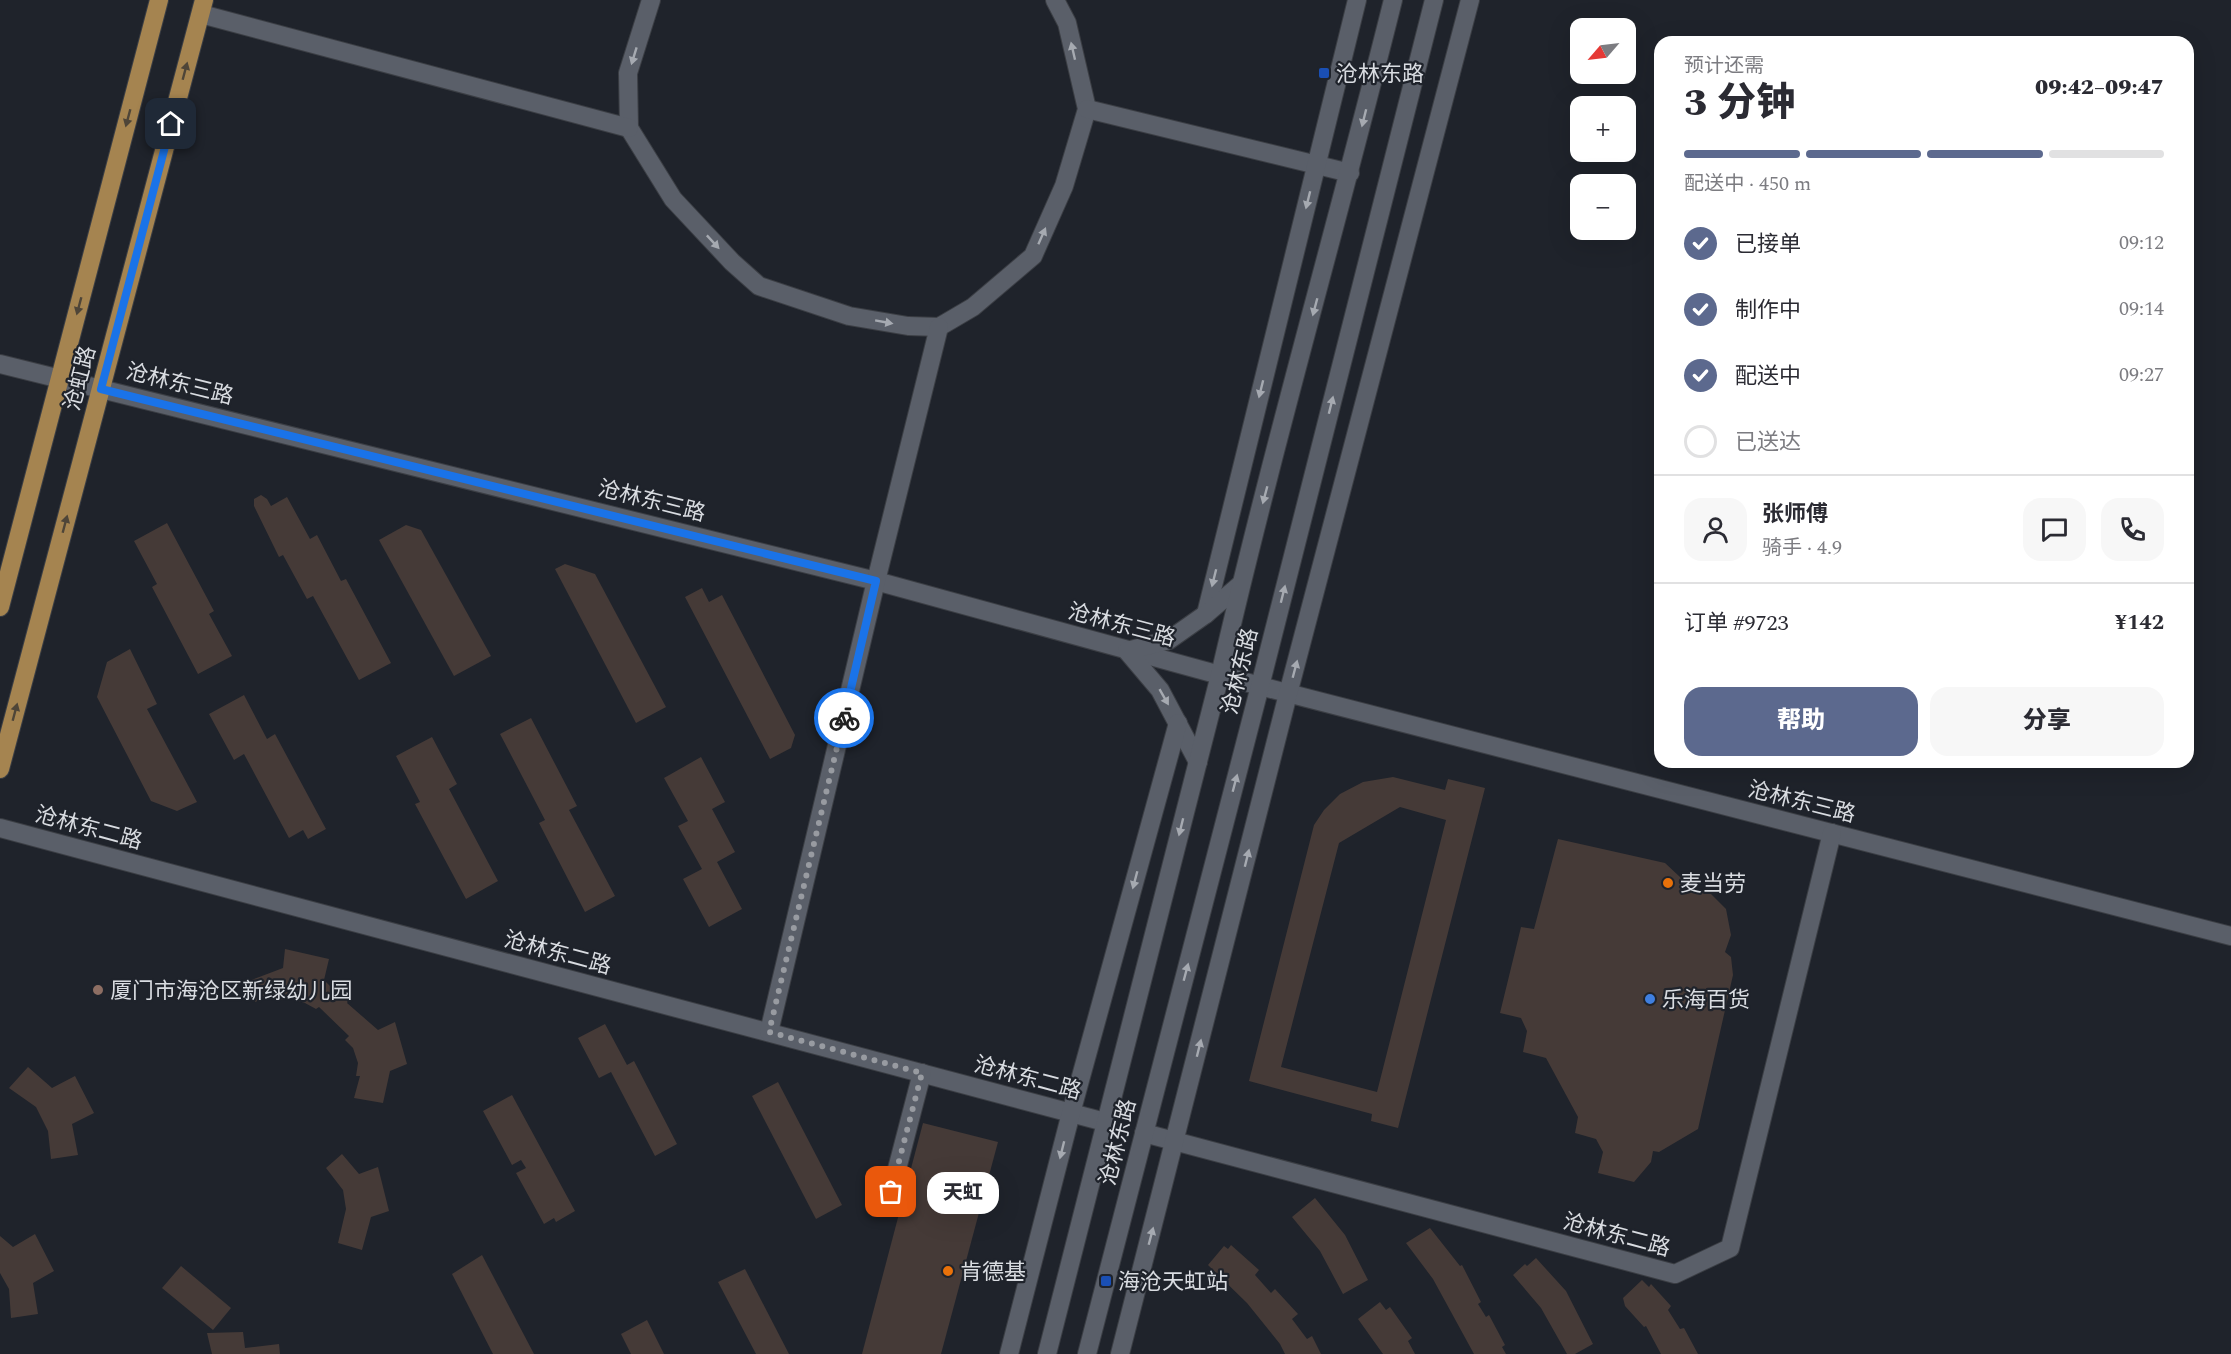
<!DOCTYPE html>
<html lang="zh">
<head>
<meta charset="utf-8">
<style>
	body { margin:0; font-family:Spectral,"Noto Sans SC",serif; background:#f7f7f7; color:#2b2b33; height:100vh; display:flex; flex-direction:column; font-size:22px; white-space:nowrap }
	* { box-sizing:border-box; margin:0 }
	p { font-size:20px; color:#7c7c81 }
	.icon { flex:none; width:33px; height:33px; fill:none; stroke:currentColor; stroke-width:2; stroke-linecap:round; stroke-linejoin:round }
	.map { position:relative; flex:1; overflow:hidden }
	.sheet { position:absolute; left:1654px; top:36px; width:540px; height:732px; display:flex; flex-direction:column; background:#fff; border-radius:18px; box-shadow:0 6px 24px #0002 }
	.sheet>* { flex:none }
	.needle { width:39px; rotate:242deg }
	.tools { position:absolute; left:1570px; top:18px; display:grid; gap:12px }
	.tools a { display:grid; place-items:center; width:66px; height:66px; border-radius:12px; background:#fff; box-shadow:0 6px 24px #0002; font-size:30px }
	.pin { position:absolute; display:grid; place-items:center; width:51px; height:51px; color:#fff; margin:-26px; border-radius:12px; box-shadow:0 3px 9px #0006 }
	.courier { position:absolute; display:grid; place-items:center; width:60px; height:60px; margin:-30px; border:4px solid #1a73e8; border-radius:50%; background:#fff; color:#222; box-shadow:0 2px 8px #0007 }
	.bubble { position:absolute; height:42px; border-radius:18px; background:#fff; box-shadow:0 6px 24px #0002; font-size:20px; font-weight:800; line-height:42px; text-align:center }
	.overview em { font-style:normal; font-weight:800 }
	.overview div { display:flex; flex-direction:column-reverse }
	.overview { display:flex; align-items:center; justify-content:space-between; height:102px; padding:0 30px }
	h1 { font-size:39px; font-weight:800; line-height:45px }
	.bar { display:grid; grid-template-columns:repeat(4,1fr); gap:9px 6px; align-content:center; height:72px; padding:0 30px }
	.bar i { height:8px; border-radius:4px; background:#e1e1e2 }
	.bar .active { background:#5c698e }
	.bar p { grid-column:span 4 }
	.line { display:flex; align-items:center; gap:15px; padding:0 30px; border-top:2px solid #e1e1e2 }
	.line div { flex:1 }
	.round { display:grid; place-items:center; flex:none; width:63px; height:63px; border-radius:18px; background:#f7f7f7 }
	ol { padding:0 30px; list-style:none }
	li { display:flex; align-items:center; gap:18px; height:66px }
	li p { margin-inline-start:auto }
	li .icon { padding:6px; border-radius:50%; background:#5c698e; color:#fff; stroke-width:4 }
	li:last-child { color:#7c7c81 }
	li i { width:33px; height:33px; border:3px solid #e1e1e2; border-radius:50% }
	.button { display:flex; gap:12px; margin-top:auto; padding:12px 30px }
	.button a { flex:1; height:69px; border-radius:18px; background:#5c698e; color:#fff; font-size:24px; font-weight:800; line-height:69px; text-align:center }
	.button a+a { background:#f7f7f7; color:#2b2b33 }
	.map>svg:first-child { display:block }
	.building { fill:#453a37; fill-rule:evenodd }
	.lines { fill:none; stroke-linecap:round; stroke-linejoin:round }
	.minor-casing { stroke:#3b3e44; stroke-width:20 }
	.major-casing { stroke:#3b3e44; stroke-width:20 }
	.minor { stroke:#5a5f69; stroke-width:18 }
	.major { stroke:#a58450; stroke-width:18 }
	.oneway { fill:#a6aab1 }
	.oneway2 { fill:#4e4538 }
	.done { stroke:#989ba1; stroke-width:6; stroke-dasharray:0 10.8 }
	.route { stroke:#1a73e8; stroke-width:8 }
	.transit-dot { fill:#1a4fb4; stroke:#1f232b; stroke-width:2 }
	.food-dot { fill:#e8710a; stroke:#1f232b; stroke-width:2 }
	.education-dot { fill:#8d6e63; stroke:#1f232b; stroke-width:2 }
	.shop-dot { fill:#3f7fe0; stroke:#1f232b; stroke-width:2 }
	.labels { text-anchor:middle; stroke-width:4.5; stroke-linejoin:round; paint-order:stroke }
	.poi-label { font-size:22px; fill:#d9dce1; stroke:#1f232b; text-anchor:start }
	.street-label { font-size:22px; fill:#d9dce1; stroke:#1f232b }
</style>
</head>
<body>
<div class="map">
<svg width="2231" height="1354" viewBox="0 0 2231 1354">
	<rect width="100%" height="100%" fill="#1f232b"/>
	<g class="building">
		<path d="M261 495 267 499 271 506 287 497 310 539 317 535 341 581 346 579 391 663 359 680 313 596 307 599 283 555 279 557 254 506V499Z"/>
		<path d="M167 523 214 611 209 614 232 656 198 674 152 587 157 584 134 541Z"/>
		<path d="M406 525 421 530 491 656 454 676 379 540Z"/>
		<path d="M565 564 595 574 666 707 636 723 555 569Z"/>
		<path d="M702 588 709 602 722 595 795 735 791 748 770 759 685 597Z"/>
		<path d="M130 649 157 704 147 709 197 802 177 811 151 801 97 697 107 662Z"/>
		<path d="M244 695 267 739 275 734 326 829 308 839 303 830 289 838 244 754 234 760 209 714Z"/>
		<path d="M531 718 577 806 569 810 615 896 585 912 539 823 545 820 500 734Z"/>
		<path d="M432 737 457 784 449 789 498 881 466 899 415 804 420 802 396 756Z"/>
		<path d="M701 757 725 802 712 809 735 852 717 862 742 909 709 927 683 879 702 869 678 826 688 821 664 778Z"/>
		<path d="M1393 777 1445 790 1448 779 1485 788 1398 1128 1371 1121 1372 1114 1249 1081 1314 825 1324 810 1340 794 1363 782ZM1400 807 1446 820 1377 1092 1281 1067 1339 843Z"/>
		<path d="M1558 839 1665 863 1680 877 1686 888 1710 893 1726 909 1731 935 1725 952 1731 957 1733 975 1698 1129 1659 1152 1653 1151 1651 1162 1634 1182 1598 1173 1603 1152 1596 1139 1575 1133 1578 1117 1546 1058 1523 1052 1527 1031 1521 1018 1500 1013 1521 927 1534 929Z"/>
		<path d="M285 949 329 959 324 980 341 997 346 992 351 997 347 1003 378 1030 395 1022 407 1064 390 1071 383 1103 354 1098 360 1076H356L358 1063 353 1048 345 1040 349 1036 319 1007 316 1009 305 1003 289 998 278 1001 275 994 255 1002 249 981 283 968Z"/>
		<path d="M605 1024 627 1065 634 1061 677 1144 655 1156 611 1072 599 1078 578 1038Z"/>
		<path d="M28 1067 52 1088 75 1076 94 1113 72 1124 78 1155 51 1159 48 1131 36 1107 9 1088Z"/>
		<path d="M778 1082 842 1205 816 1219 752 1096Z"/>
		<path d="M512 1095 575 1211 556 1222 554 1218 544 1224 516 1173 526 1168 521 1160 512 1165 483 1111Z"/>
		<path d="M923 1123 998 1142 941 1354H862Z"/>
		<path d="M342 1154 359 1174 378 1167 389 1211 371 1217 362 1250 338 1243 346 1209 343 1190 326 1168Z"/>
		<path d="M1315 1198 1345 1235 1368 1280 1343 1294 1320 1251 1292 1217Z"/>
		<path d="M1430 1228 1460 1266 1462 1265 1481 1302 1478 1304 1486 1317 1489 1315 1505 1345 1502 1347 1506 1354H1474L1433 1279 1406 1243Z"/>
		<path d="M35 1234 54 1271 33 1283 38 1314 11 1318 9 1289 0 1273V1236L13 1247Z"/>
		<path d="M1231 1245 1259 1270 1255 1275 1271 1293 1275 1289 1298 1314 1292 1319 1307 1339 1312 1336 1321 1354H1285L1280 1344 1247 1303 1208 1265 1224 1246 1228 1249Z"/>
		<path d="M482 1255 534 1354H493L452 1274Z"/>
		<path d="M1536 1258 1566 1291 1593 1344 1575 1354H1567L1541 1308 1513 1275 1525 1264 1527 1266Z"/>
		<path d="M181 1266 231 1308 213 1330 162 1288Z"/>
		<path d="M745 1269 789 1354H756L718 1282Z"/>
		<path d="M1642 1280 1649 1287 1651 1284 1671 1306 1668 1310 1680 1329 1684 1328 1698 1354H1661L1646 1326 1644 1327 1625 1306 1623 1298Z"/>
		<path d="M1380 1302 1386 1310 1390 1307 1412 1338 1408 1341 1415 1354H1383L1358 1319Z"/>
		<path d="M647 1320 664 1354H631L621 1334Z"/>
		<path d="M243 1332 245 1348 279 1344 280 1354H212L207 1333Z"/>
	</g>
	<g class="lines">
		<g class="minor-casing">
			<g id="minor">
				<path d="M651 0 628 73 629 128 673 199 732 262 759 286 849 316 908 326 939 327 973 307 1033 256 1064 186 1087 109 1067 23 1055 0"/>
				<path d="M201 14 629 128"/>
				<path d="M1087 109 1350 173"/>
				<path d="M0 364 876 581 1260 686 2231 936"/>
				<path d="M1206 614 1357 0"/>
				<path d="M1198 762 1160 690 1127 651 1169 640 1206 614 1241 584"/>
				<path d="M0 828 1105 1122"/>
				<path d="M769 1032 876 581 939 327"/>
				<path d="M1144 1133 1675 1274 1730 1248 1832 833"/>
				<path d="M891 1192 922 1073"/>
				<path d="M1009 1354 1071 1113 1178 723"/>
				<path d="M1047 1354 1220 675C1272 449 1337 225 1393 0"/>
				<path d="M1087 1354 1260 686 1434 0"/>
				<path d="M1120 1354 1288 694 1470 0"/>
			</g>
		</g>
		<g class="major-casing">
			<g id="major">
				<path d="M0 607 159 0"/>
				<path d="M0 769 204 0"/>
			</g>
		</g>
		<use href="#minor" class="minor"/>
		<use href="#major" class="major"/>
	</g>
	<defs><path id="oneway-solid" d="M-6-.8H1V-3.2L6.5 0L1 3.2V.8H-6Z" transform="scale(1.5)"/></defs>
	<g class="oneway">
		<use href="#oneway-solid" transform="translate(1073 51) rotate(-103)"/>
		<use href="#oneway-solid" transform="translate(634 56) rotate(107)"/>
		<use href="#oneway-solid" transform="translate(1364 118) rotate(104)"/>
		<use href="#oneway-solid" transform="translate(1308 200) rotate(104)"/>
		<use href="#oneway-solid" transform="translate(1042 236) rotate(-66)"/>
		<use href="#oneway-solid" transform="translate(713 242) rotate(47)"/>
		<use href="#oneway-solid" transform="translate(1315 307) rotate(105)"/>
		<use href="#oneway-solid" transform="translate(884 322) rotate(10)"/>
		<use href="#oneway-solid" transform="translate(1261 389) rotate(104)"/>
		<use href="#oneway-solid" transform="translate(1331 405) rotate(-76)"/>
		<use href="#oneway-solid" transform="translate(1265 495) rotate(105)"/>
		<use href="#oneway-solid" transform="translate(1214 578) rotate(104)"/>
		<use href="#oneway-solid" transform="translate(1283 594) rotate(-76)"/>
		<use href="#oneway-solid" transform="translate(1295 669) rotate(-75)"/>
		<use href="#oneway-solid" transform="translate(1164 697) rotate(60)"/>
		<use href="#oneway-solid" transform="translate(1235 783) rotate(-75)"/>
		<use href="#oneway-solid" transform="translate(1181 827) rotate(104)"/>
		<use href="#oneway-solid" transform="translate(1247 858) rotate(-76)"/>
		<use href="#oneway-solid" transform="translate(1135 880) rotate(105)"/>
		<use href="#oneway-solid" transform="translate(1186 972) rotate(-75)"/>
		<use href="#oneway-solid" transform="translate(1199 1048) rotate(-76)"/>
		<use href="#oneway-solid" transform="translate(1062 1150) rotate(104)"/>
		<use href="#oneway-solid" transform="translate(1151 1236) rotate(-75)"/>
	</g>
	<g class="oneway2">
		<use href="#oneway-solid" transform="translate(185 71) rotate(-75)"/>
		<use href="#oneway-solid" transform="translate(128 118) rotate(105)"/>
		<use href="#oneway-solid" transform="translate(79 306) rotate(105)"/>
		<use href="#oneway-solid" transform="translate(65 524) rotate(-75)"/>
		<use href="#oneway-solid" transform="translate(15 712) rotate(-75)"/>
	</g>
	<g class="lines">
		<path class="done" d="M844 718 769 1032 922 1073 891 1192"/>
		<path class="route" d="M171 124 101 389 876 581 844 718"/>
	</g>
	<g class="transit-dot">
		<rect x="1318" y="67" width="12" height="12" rx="3"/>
		<rect x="1100" y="1275" width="12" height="12" rx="3"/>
	</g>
	<g class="food-dot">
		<circle cx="1668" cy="883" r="6"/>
		<circle cx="948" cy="1271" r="6"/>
	</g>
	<circle class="education-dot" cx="98" cy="990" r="6"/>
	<circle class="shop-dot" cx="1650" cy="999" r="6"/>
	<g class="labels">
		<g class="poi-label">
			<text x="1336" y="81">沧林东路</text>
			<text x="1680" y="891">麦当劳</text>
			<text x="110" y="998">厦门市海沧区新绿幼儿园</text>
			<text x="1662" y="1007">乐海百货</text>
			<text x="960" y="1279">肯德基</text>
			<text x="1118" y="1289">海沧天虹站</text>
		</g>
		<g class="street-label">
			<text transform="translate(79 378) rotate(-75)" y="8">沧虹路</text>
			<text transform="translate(180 383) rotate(14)" y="8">沧林东三路</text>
			<text transform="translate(652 500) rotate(14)" y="8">沧林东三路</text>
			<text transform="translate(1122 624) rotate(15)" y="8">沧林东三路</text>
			<text transform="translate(1239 671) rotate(-76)" y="8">沧林东路</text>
			<text transform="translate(1802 801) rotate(14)" y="8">沧林东三路</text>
			<text transform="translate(89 827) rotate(15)" y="8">沧林东二路</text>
			<text transform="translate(558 952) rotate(15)" y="8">沧林东二路</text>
			<text transform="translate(1028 1077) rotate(15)" y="8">沧林东二路</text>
			<text transform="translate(1117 1142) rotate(-76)" y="8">沧林东路</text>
			<text transform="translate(1617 1234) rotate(15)" y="8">沧林东二路</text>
		</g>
	</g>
</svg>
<div class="tools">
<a><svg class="needle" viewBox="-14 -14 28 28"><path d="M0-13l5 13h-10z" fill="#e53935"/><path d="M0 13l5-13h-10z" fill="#7c7c81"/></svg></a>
<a>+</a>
<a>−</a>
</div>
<div class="pin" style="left:891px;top:1192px;background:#ea580c"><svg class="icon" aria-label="bag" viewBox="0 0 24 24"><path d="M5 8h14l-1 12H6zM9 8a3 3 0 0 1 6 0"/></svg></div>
<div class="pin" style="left:171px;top:124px;background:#1f2937"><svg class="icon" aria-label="home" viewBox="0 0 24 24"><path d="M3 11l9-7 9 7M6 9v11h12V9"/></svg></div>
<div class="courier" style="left:844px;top:718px"><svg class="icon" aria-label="bike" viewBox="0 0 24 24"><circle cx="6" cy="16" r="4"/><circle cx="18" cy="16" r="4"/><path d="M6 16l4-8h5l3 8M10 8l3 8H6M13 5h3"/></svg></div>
<div class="bubble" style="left:927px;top:1172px;width:72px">天虹</div>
<section class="sheet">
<div class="overview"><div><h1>3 分钟</h1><p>预计还需</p></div><em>09:42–09:47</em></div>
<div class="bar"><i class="active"></i><i class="active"></i><i class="active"></i><i></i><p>配送中 · 450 m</p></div>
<ol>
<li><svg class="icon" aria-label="check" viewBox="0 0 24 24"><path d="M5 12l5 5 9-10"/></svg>已接单<p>09:12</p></li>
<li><svg class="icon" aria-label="check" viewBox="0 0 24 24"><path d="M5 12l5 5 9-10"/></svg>制作中<p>09:14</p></li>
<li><svg class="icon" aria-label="check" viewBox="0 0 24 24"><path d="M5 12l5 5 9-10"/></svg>配送中<p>09:27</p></li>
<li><i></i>已送达</li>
</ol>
<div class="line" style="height:108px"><a class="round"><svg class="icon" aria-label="person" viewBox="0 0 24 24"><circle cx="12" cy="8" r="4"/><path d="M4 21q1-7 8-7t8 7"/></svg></a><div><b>张师傅</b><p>骑手 · 4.9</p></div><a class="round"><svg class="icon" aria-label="chat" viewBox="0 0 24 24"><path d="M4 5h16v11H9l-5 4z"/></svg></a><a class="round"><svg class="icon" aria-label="phone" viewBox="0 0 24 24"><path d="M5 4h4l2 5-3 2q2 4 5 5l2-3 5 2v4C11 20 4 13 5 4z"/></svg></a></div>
<div class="line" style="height:78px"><div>订单 #9723</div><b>¥142</b></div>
<div class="button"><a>帮助</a><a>分享</a></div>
</section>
</div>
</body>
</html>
